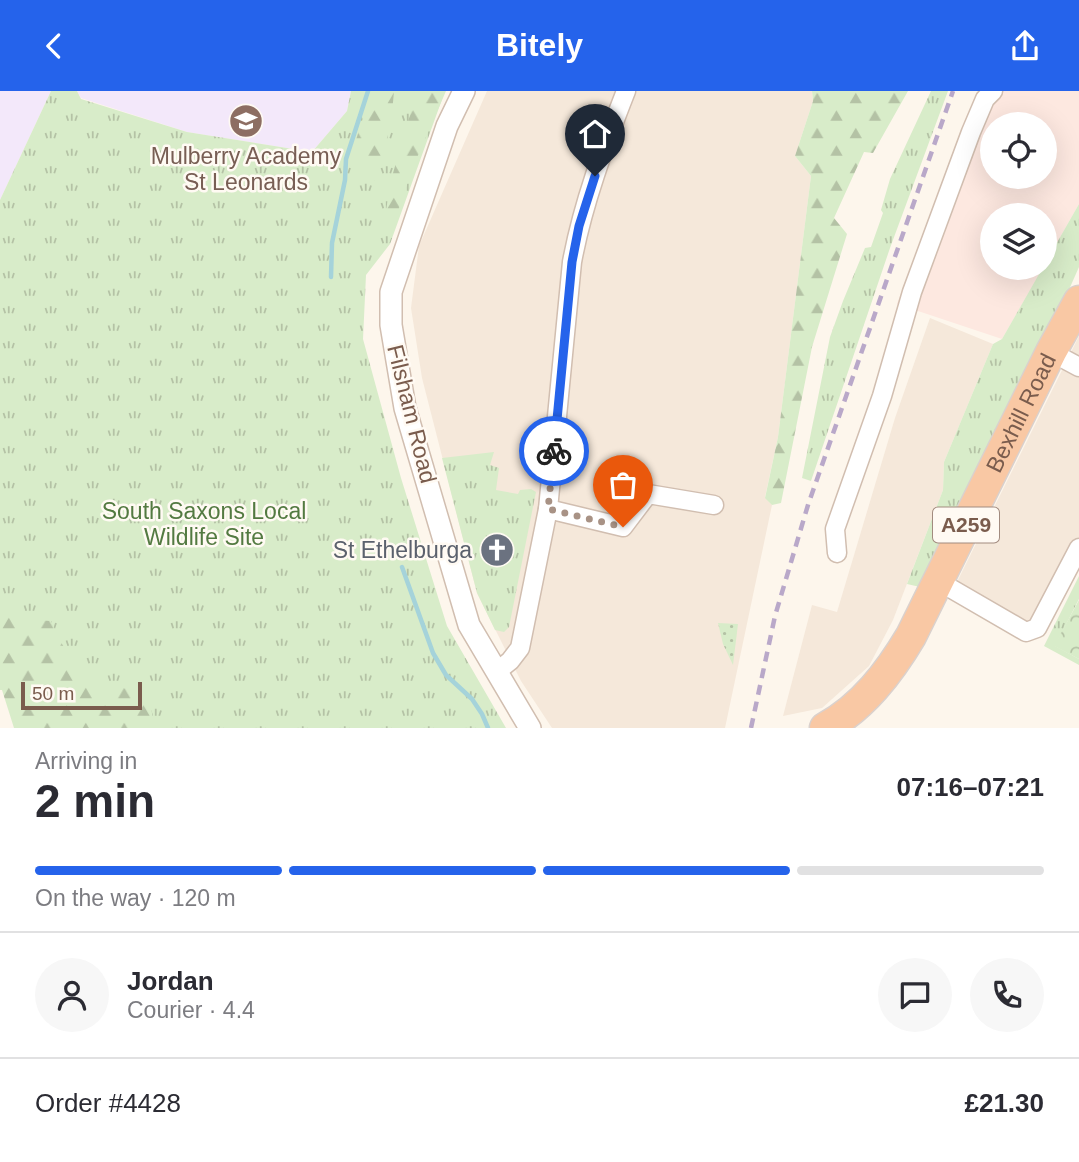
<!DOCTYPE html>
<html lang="en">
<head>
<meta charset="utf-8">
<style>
	body { margin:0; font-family:Helvetica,sans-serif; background:#f7f7f7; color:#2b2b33; height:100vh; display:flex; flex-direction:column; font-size:26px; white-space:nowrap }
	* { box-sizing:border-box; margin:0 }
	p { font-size:23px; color:#7c7c81 }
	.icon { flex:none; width:38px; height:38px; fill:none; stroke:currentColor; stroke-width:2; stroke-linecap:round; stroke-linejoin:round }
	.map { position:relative; height:637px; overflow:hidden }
	.panel { display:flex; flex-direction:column; background:#fff; flex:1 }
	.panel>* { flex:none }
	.controls { position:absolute; left:980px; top:21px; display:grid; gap:14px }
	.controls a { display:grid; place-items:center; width:77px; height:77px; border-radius:50%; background:#fff; box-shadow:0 7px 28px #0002; font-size:35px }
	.scale { position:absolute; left:21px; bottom:18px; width:121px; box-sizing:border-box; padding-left:7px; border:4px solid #7a5c4d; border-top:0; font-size:19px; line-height:24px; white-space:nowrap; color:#7a5c4d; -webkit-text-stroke:5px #fffaf3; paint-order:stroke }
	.pin { position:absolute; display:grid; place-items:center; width:60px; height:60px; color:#fff; margin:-72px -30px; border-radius:50% 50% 50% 0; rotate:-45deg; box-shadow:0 0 7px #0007 }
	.pin .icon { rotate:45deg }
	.courier { position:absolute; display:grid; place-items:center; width:70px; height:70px; margin:-35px; border:5px solid #2563eb; border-radius:50%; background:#fff; color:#222; box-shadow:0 2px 9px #0007 }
	.head em { font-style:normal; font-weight:700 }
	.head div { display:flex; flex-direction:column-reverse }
	.head { display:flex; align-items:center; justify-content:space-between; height:119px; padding:0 35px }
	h1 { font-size:46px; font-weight:700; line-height:52px }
	.bar { display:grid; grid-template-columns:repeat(4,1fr); gap:10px 7px; align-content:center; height:84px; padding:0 35px }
	.bar i { height:9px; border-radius:5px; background:#e1e1e2 }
	.bar .selected { background:#2563eb }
	.bar p { grid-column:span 4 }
	.line { display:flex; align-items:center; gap:18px; padding:0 35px; border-top:2px solid #e1e1e2 }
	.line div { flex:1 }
	.round { display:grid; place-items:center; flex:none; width:74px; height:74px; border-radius:37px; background:#f7f7f7 }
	header { display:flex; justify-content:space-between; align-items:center; height:91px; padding:0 35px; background:#2563eb; color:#fff; font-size:32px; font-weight:700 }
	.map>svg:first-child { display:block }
	.residential { fill:#f5e8da }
	.commercial { fill:#fde8e0; fill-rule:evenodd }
	.education { fill:#f3e8fa }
	.grass { fill:url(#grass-tufts) }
	.forest { fill:url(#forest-firs) }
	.park { fill:url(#park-crowns) }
	.garden { fill:url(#garden-dots) }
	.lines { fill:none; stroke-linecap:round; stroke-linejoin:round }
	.stream { stroke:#a5d3da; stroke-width:4.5 }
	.minor-casing { stroke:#d1beb0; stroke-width:21 }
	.tertiary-casing { stroke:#d1beb0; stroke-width:24 }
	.trunk-casing { stroke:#dad1cd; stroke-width:33 }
	.minor { stroke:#fff; stroke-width:18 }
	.tertiary { stroke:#fff; stroke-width:21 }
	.trunk { stroke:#f9c8a4; stroke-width:30 }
	.rail { stroke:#b9a8c9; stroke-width:4.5; stroke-dasharray:10 7; stroke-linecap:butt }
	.done { stroke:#a89285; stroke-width:7; stroke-dasharray:0 12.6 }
	.route { stroke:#2563eb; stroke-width:9 }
	.labels { text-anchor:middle; stroke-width:5; stroke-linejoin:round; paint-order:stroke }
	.shield { fill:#fffaf3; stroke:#a28b7f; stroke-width:2 }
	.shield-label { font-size:21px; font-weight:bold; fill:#7a5c4d }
	.education-label { font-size:23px; fill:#785e54; stroke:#fffaf3 }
	.street-label { font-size:23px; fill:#7a5c4d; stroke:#fffaf3 }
	.park-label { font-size:23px; fill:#537a41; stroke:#fffaf3 }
	.worship-label { font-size:23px; fill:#5b616d; stroke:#fffaf3; text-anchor:end }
</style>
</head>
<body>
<header><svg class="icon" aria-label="back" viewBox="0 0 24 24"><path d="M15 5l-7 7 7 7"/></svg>Bitely<svg class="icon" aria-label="share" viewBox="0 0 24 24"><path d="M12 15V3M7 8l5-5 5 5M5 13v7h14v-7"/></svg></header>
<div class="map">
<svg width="1079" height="637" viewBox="0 0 1079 637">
	<defs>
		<pattern id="grass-tufts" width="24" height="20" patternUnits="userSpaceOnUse" patternTransform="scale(1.75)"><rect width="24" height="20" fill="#d8ecc9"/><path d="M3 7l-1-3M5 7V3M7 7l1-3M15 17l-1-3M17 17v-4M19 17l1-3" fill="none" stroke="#b4c2a5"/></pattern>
		<pattern id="forest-firs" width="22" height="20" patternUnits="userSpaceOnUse" patternTransform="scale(1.75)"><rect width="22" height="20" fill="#d8ecc9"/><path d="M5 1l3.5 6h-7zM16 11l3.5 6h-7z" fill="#b4c2a5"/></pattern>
		<pattern id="park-crowns" width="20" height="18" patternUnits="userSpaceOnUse" patternTransform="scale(1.75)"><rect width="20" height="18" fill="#d8ecc9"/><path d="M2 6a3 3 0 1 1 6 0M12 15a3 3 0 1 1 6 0" fill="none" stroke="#b4c2a5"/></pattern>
		<pattern id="garden-dots" width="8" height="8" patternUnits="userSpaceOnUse" patternTransform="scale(1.75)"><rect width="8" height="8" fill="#d8ecc9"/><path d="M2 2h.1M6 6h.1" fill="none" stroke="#b4c2a5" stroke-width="1.8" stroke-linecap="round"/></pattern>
	</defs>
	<rect width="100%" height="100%" fill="#fdf6ec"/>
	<g class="residential">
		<path d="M487 0H812L813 10 795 65 811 85 778 346 765 406 772 414 725 637H552L521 590 477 502 422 287 411 217 419 155Z"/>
		<path d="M930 227 993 253 944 371 943 399 893 529 869 575 822 617 783 625 812 514 837 521 895 327Z"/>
		<path d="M1079 245V446L1029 549 951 503Z"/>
	</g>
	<path class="commercial" d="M982 0H1079V113L1045 173V124H992V177H1043L1002 248 897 213 974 8ZM992 33H1045V86H992Z"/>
	<g class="education">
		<path d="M0 0H51L0 109Z"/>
		<path d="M77 0H351L347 20 312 61 187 41 81 7Z"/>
	</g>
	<g class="grass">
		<path d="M51 0H77L81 8 187 41 312 61 347 20 351 0H445L390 153 366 184 363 248 401 387 447 535 506 637H20L0 568V109Z"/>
		<path d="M931 0H948L890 157 811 390 802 387 830 246 843 210 865 157 871 156 883 122 881 119 890 88Z"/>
		<path d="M1079 113V176L1049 244 920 496 907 493 943 399 944 371 993 253 1002 248Z"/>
		<path d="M494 361 490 374 499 377 496 399 518 403 520 399 531 398 536 401 509 536 504 541 495 539 477 502 442 367Z"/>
		<path d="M1079 485V508L1055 555 1079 568V574L1044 555Z"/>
	</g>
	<g class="forest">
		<path d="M376 0H394L391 34 374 90 365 86 355 52 370 5Z"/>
		<path d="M417 0H446L413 76 397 123 391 129 385 126 391 89Z"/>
		<path d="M812 0H908L873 62 864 61 834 127 847 143 812 256 781 412 772 414 765 407 778 346 811 85 795 65 813 10Z"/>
		<path d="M0 508C15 527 27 529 51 530L60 550 80 580 98 595 134 598 150 610 153 628 150 637H14L2 599H0Z"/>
	</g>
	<path class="park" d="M1079 509V568L1054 555Z"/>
	<path class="garden" d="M718 532 738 533 733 574 723 553Z"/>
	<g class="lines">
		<g class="stream">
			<path d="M331 186 332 152 345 89 346 68 368 0"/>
			<path d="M402 476 433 562 446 584 472 608 482 623 488 637"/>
		</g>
		<g class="minor-casing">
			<g id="minor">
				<path d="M1051 261 1079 276"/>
				<path d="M548 418 623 436 648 403 714 414"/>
				<path d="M837 462 835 438 882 305 912 201 971 41 985 8 993 0"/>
				<path d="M938 490 1026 541 1037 537 1079 457"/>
				<path d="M496 581 510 570 520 557 548 418 572 171C583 112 604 56 626 0"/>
			</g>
		</g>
		<g class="tertiary-casing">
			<path id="tertiary" d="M464 0 447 35 391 201V234L405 317 469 534 530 637"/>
		</g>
		<g class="trunk-casing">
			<g id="trunk">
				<path id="s1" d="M825 637C863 616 889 582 911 545L1051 261 1079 210"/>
			</g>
		</g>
		<use href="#minor" class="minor"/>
		<use href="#tertiary" class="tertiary"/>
		<use href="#trunk" class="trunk"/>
		<path class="rail" d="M751 637 775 525 808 414 953 0"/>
	</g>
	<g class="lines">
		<path class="done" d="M554 360 548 418 623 436"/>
		<path class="route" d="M554 360 572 171 579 135 595 85"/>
	</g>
	<defs>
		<g id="school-disc" transform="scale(1.75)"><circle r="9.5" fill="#8d6e63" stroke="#fffaf3"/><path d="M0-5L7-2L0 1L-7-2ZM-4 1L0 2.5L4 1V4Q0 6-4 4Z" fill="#fff"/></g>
		<g id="church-disc" transform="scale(1.75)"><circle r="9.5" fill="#6b7280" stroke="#fffaf3"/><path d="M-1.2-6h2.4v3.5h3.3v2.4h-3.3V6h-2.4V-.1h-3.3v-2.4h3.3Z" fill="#fff"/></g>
	</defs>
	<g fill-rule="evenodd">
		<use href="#school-disc" x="246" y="30"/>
		<use href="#church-disc" x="497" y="459"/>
	</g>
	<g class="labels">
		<rect class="shield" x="933" y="416.5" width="66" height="35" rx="5"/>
		<g class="shield-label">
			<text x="966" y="441">A259</text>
		</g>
		<g class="education-label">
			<text x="246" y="73">Mulberry Academy<tspan x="246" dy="26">St Leonards</tspan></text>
		</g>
		<g class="street-label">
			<text dy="8" stroke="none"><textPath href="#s1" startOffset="376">Bexhill Road</textPath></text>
			<text transform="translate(412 323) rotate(76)" y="8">Filsham Road</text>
		</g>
		<g class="park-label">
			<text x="204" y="428">South Saxons Local<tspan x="204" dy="26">Wildlife Site</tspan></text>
		</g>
		<g class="worship-label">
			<text x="472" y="467">St Ethelburga</text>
		</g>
	</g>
</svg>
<div class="controls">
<a><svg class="icon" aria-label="locate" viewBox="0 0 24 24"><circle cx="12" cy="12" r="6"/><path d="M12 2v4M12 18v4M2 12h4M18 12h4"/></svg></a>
<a><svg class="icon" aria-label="layers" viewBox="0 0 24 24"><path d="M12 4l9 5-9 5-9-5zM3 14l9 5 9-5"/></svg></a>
</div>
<div class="scale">50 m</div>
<div class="pin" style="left:623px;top:436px;background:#ea580c"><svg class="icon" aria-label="bag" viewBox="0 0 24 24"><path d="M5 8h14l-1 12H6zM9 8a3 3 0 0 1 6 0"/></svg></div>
<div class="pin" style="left:595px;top:85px;background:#1f2937"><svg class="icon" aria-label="home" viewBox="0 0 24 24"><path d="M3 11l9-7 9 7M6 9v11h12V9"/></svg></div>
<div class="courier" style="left:554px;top:360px"><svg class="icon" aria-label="bike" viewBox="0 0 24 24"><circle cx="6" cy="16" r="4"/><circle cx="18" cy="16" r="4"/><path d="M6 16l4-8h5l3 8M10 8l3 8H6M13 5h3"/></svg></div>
</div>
<section class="panel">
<div class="head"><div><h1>2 min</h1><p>Arriving in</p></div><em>07:16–07:21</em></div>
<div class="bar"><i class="selected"></i><i class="selected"></i><i class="selected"></i><i></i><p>On the way · 120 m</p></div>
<div class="line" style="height:126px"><a class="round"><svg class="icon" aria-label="person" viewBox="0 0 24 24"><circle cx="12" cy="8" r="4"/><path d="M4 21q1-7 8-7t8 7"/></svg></a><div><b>Jordan</b><p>Courier · 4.4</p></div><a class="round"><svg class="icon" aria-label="chat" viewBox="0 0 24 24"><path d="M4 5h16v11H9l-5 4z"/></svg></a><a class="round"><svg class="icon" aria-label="phone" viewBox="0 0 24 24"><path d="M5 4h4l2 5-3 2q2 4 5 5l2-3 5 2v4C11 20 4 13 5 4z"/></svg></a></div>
<div class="line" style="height:91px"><div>Order #4428</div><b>£21.30</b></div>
</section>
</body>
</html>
